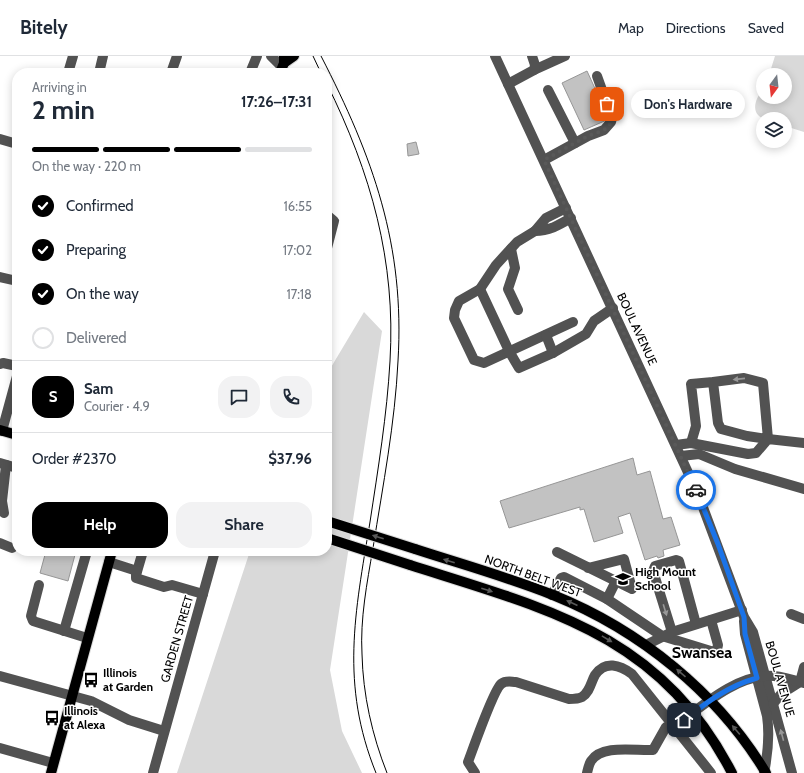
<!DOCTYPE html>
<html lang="en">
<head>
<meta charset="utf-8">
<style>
	body { margin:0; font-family:Cabin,sans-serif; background:#f2f2f3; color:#1f2937; height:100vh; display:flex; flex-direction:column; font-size:15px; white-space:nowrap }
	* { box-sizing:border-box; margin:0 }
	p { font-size:13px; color:#747a83 }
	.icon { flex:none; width:22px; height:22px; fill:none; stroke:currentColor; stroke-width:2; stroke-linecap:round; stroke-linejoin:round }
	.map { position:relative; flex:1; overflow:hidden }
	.details { position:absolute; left:12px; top:12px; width:320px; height:488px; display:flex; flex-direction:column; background:#fff; border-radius:16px; box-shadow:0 2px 10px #0003 }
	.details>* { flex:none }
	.needle { width:26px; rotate:195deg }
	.tools { position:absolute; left:756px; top:12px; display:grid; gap:8px }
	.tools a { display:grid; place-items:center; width:36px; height:36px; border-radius:50%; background:#fff; box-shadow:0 2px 10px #0003; font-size:20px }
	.pin { position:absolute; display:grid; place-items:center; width:34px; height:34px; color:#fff; margin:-17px; border-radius:8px; box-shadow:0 2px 6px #0006 }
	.courier { position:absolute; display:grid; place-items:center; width:40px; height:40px; margin:-20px; border:3px solid #1a73e8; border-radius:50%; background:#fff; color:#222; box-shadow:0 1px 5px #0007 }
	.bubble { position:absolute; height:28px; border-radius:14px; background:#fff; box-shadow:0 2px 10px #0003; font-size:13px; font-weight:700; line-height:28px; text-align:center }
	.head em { font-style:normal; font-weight:700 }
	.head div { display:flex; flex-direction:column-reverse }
	.head { display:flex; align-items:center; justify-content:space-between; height:68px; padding:0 20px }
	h1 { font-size:26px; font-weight:700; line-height:30px }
	.bar { display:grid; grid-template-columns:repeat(4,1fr); gap:6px 4px; align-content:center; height:48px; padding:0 20px }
	.bar i { height:5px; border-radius:3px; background:#e0e1e3 }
	.bar .current { background:#000 }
	.bar p { grid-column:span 4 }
	.line { display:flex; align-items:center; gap:10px; padding:0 20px; border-top:1px solid #e0e1e3 }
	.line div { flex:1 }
	.round { display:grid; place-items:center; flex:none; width:42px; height:42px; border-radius:16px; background:#f2f2f3 }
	ol { padding:0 20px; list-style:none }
	li { display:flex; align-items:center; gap:12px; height:44px }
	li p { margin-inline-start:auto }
	li .icon { padding:4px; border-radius:50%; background:#000; color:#fff; stroke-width:4 }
	li:last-child { color:#747a83 }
	li i { width:22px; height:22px; border:2px solid #e0e1e3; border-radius:50% }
	.cta { display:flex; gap:8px; margin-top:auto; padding:8px 20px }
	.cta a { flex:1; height:46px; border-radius:16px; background:#000; color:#fff; font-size:16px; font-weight:700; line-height:46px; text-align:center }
	.cta a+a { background:#f2f2f3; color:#1f2937 }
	header { display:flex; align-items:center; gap:24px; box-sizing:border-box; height:56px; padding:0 20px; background:#fff; border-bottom:1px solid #e0e1e3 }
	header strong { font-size:19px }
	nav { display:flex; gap:22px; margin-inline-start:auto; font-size:14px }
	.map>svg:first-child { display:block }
	.green { fill:#d9d9d9 }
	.building { fill:#c2c2c2; stroke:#969696 }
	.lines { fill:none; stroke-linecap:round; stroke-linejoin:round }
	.major-casing { stroke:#dbdbdb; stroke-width:12 }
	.minor { stroke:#525252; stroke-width:10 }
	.major { stroke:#000; stroke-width:10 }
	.tram { stroke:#000; stroke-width:1 }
	.major-bridge-casing { stroke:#dbdbdb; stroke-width:12; stroke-linecap:butt }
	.major-bridge { stroke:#000; stroke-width:10 }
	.oneway { fill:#979797 }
	.oneway2 { fill:#595959 }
	.done { stroke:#595959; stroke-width:4; stroke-dasharray:0 7.2 }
	.route { stroke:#1a73e8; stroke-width:5 }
	.labels { text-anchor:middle; stroke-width:3; stroke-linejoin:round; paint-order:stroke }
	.street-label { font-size:12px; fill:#000; stroke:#fff }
	.poi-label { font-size:12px; font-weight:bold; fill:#000; stroke:#fff; text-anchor:start }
	.district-label { font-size:16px; font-weight:bold; fill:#000; stroke:#fff }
</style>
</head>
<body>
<header>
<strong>Bitely</strong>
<nav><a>Map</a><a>Directions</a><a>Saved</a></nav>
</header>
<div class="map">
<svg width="804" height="717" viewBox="0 0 804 717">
	<rect width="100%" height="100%" fill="#fff"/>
	<g class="green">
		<path d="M775 0H804V76L785 70V63C779 63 768 65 762 62 750 56 756 41 763 34V41H785V19H769Z"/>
		<path d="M364 256 382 275 330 614 342 675 362 717H177L250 495H327V318Z"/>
	</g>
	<g class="building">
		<path d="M587 15 609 63 584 74 562 27Z"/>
		<path d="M416 86 419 98 408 100 407 88Z"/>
		<path d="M633 402 637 419 650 415 663 463 671 461 680 489 663 494 664 500 658 502 657 500 645 504 630 457 618 461 623 477 594 486 584 453 580 454V451L509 472 500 445Z"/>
		<path d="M46 495H76L68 525 40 517Z"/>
	</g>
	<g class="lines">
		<g class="major-casing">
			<g id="major">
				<path d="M284 7 294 0"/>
				<path d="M280 17 284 7V0"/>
				<path d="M0 374 17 379"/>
				<path d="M415 493C461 508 508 521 553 539 640 574 718 637 766 717"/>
				<path d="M410 509C548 553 660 578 732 717"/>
				<path d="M51 717 112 495"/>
			</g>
		</g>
		<g class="minor">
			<path d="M271 0 282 11"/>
			<path d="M495 0 698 438 744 561 753 576 792 717"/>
			<path d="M534 14 565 0"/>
			<path d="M68 17 73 0"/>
			<path d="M99 17 103 0"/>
			<path d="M171 17 177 0"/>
			<path d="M250 17 257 0"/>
			<path d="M508 28 534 14 535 9 532 0"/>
			<path d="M548 34 575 87"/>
			<path d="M0 83 17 88"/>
			<path d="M544 104 588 80 604 74 611 66 612 62 597 20"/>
			<path d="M566 152 546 162 535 175C549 175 559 169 571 162"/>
			<path d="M327 159 334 165 327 192"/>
			<path d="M535 175 517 186 496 209 480 233 459 245 455 254 454 262 474 304 484 307 573 266"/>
			<path d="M511 193 515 212 508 233 518 254"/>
			<path d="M0 221 17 225"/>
			<path d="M480 233 509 295 519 312 553 297 586 278 594 265 613 252"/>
			<path d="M546 279 553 297"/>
			<path d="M0 308 3 307 17 310"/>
			<path d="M2 375 17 320"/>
			<path d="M691 387 696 370 691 328 713 326 718 367 721 373 747 380 768 383 763 327 744 322 713 326"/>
			<path d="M676 389 691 387 748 398 756 397 768 383 804 387"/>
			<path d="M681 400 699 398 735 413 804 433"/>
			<path d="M0 407 17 412"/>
			<path d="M4 457 2 445 6 409"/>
			<path d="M0 487 12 492"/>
			<path d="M143 495 136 519V522L164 531 172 529 203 538"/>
			<path d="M557 496 632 533 624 503 588 512"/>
			<path d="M109 506 137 515"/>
			<path d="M39 529 31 560 33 565 87 582"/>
			<path d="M552 539 561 522 564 521 607 543 662 580 714 596 717 593 718 589 711 564"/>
			<path d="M607 543 616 525"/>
			<path d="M791 558 804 563"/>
			<path d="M744 565 745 578 767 660C770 680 768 697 764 717"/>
			<path d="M64 575 87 495"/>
			<path d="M672 576 653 515 655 510 676 504 679 505 696 568"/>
			<path d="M646 589 672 576 742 554"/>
			<path d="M0 620 91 645 129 664 164 675"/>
			<path d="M773 648 781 638 800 626 804 611"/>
			<path d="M674 671C701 651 738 617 774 620 784 621 794 624 804 627"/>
			<path d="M0 692 53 707"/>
			<path d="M153 717 215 495"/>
			<path d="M475 717 468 706C473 693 493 635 501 628 506 624 511 626 516 626L569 643C574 643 578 643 582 641 590 636 591 626 595 619 605 604 620 609 632 618L711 717"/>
			<path d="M587 717C588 713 589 708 591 705 602 688 635 695 653 694L666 671H674"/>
		</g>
		<use href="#major" class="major"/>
		<g class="tram">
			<path d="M313 0 321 17"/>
			<path d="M321 0C373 101 405 189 398 305 395 367 383 429 373 492 367 527 360 563 362 598 363 639 372 679 387 717"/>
			<path d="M327 28C371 117 396 205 390 305 387 359 378 413 370 466 355 557 340 628 376 717"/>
		</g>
		<g class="major-bridge-casing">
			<g id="major-bridge">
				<path d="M327 465 415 493"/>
				<path d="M327 482 410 509"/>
			</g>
		</g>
		<use href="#major-bridge" class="major-bridge"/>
	</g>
	<defs><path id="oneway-solid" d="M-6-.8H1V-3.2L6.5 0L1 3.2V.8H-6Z"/></defs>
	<g class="oneway">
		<use href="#oneway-solid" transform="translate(739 323) rotate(174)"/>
		<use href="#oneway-solid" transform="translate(665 554) rotate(73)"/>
		<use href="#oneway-solid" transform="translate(782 679) rotate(-105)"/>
	</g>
	<g class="oneway2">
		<use href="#oneway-solid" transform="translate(378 481) rotate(-162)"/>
		<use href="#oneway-solid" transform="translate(449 505) rotate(-162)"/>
		<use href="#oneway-solid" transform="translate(487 534) rotate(18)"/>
		<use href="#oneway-solid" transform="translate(572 547) rotate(-156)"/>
		<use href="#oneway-solid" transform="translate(607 583) rotate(31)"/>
		<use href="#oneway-solid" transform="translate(681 617) rotate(-139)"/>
		<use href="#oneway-solid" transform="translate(736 674) rotate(-130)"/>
	</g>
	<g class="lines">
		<path class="done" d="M607 48 612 62 609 70 604 74 588 80 544 104 696 434"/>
		<path class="route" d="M684 664C707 646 728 630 757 622L745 578 744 561 718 488 696 434"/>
	</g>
	<defs>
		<g id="school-bare" transform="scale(1.2)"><path d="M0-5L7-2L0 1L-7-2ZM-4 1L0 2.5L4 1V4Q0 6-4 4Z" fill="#000" stroke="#fff" stroke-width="2.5" paint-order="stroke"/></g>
		<g id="bus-bare" transform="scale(1.2)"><path d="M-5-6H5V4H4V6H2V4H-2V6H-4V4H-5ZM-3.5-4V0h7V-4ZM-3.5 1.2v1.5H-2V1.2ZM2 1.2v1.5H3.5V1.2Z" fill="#000" stroke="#fff" stroke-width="2.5" paint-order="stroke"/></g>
	</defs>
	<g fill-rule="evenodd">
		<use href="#school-bare" x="623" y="523"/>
		<use href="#bus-bare" x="91" y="624"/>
		<use href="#bus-bare" x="52" y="662"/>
	</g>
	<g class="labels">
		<g class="street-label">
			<text transform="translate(637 273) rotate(65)" y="4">BOUL AVENUE</text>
			<text transform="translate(533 520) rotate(20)" y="4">NORTH BELT WEST</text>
			<text transform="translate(177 583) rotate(-74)" y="4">GARDEN STREET</text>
			<text transform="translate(780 623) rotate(74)" y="4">BOUL AVENUE</text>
		</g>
		<g class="poi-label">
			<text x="635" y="520">High Mount<tspan x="635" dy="14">School</tspan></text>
			<text x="103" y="621">Illinois<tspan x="103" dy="14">at Garden</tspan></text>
			<text x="64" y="659">Illinois<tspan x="64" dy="14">at Alexa</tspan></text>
		</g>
		<g class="district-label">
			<text x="702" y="602">Swansea</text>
		</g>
	</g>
</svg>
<div class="tools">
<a><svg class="needle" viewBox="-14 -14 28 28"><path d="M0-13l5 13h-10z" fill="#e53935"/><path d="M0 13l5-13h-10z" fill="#747a83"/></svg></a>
<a><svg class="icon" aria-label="layers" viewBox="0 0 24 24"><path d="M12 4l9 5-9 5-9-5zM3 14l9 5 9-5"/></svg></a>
</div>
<div class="pin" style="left:607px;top:48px;background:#ea580c"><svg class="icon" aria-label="bag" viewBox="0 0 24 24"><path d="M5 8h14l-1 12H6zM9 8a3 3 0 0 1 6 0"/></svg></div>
<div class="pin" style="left:684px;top:664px;background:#1f2937"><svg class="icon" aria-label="home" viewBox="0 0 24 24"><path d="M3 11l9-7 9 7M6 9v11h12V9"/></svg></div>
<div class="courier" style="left:696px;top:434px"><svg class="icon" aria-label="car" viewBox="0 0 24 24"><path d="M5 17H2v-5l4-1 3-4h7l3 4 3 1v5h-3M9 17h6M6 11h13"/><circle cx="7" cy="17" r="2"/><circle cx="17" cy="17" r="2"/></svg></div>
<div class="bubble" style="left:631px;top:34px;width:114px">Don's Hardware</div>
<section class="details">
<div class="head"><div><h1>2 min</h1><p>Arriving in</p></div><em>17:26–17:31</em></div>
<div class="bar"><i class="current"></i><i class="current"></i><i class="current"></i><i></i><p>On the way · 220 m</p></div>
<ol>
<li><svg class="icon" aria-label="check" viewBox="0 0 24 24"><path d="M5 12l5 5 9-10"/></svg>Confirmed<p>16:55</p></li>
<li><svg class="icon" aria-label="check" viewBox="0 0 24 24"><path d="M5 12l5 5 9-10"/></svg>Preparing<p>17:02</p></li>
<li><svg class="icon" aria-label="check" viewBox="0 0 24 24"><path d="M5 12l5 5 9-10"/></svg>On the way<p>17:18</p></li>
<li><i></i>Delivered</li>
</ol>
<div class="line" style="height:72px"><b class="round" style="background:#000;color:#fff">S</b><div><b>Sam</b><p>Courier · 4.9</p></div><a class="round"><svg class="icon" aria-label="chat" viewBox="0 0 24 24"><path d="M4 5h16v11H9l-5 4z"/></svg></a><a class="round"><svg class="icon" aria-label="phone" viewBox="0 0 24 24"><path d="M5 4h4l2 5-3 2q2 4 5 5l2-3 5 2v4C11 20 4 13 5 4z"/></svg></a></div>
<div class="line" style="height:52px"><div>Order #2370</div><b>$37.96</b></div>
<div class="cta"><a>Help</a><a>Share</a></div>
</section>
</div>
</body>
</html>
